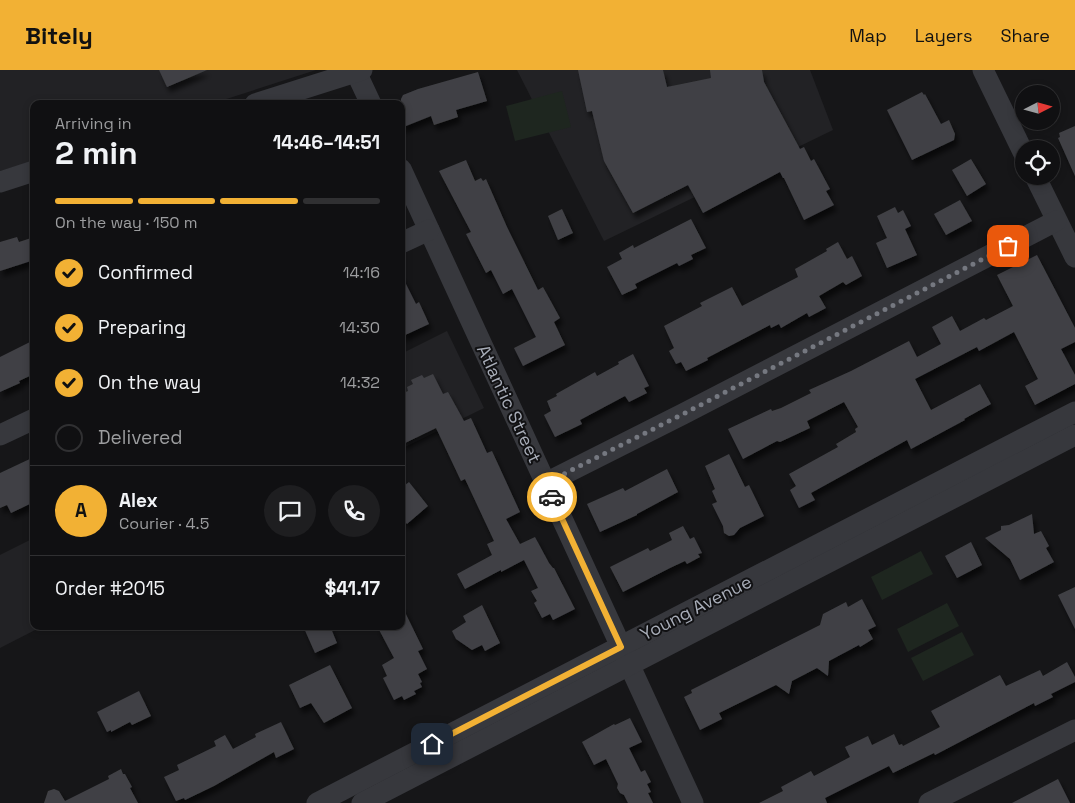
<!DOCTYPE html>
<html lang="en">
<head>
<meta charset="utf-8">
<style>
	body { margin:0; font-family:"Space Grotesk",sans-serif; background:#1e1e20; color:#f1f3f6; height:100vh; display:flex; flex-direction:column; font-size:19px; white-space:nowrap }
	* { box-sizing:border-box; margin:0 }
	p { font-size:16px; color:#9c9d9f }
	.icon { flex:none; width:28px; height:28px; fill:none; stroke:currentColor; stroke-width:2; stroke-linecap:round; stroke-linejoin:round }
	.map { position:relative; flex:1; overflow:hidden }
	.details { position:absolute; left:30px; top:30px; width:375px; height:530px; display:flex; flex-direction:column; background:#101012; border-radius:10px; box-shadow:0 2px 8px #0003,0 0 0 1px #303032 }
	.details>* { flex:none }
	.needle { width:32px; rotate:84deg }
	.tools { position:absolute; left:1015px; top:15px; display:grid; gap:10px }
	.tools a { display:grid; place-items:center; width:45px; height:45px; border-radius:50%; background:#101012; box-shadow:0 2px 8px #0003,0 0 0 1px #303032; font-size:25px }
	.pin { position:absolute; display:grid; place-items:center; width:42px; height:42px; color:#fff; margin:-21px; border-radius:10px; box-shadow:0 2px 8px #0006 }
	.courier { position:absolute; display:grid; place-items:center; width:50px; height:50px; margin:-25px; border:4px solid #f2b134; border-radius:50%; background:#fff; color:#222; box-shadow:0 1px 6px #0007 }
	.overview em { font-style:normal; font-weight:700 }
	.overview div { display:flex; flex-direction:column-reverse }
	.overview { display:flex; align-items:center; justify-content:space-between; height:85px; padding:0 25px }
	h1 { font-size:32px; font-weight:700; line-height:38px }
	.bar { display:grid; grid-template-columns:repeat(4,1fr); gap:8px 5px; align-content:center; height:60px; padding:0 25px }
	.bar i { height:6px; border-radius:4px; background:#303032 }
	.bar .current { background:#f2b134 }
	.bar p { grid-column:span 4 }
	.line { display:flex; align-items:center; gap:12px; padding:0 25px; border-top:1px solid #303032 }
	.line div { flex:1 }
	.round { display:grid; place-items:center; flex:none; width:52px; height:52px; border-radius:26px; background:#1e1e20 }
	ol { padding:0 25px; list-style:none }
	li { display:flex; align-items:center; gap:15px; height:55px }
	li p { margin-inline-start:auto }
	li .icon { padding:5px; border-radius:50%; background:#f2b134; color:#111; stroke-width:4 }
	li:last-child { color:#9c9d9f }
	li i { width:28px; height:28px; border:2px solid #303032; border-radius:50% }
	header { display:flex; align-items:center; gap:30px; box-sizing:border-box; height:70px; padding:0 25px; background:#f2b134; color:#111 }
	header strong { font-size:24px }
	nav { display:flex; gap:28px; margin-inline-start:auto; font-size:18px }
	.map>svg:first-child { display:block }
	.built { fill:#222225 }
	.green { fill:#1e261f }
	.building { fill:#404145; filter:url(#shadow) }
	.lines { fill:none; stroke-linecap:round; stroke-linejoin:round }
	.minor { stroke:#37383d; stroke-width:21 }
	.done { stroke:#757880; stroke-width:5; stroke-dasharray:0 9 }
	.route { stroke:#f2b134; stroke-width:6 }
	.labels { text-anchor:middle; stroke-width:4; stroke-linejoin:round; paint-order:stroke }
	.street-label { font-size:18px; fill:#a8adb8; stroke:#111113 }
</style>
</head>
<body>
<header>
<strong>Bitely</strong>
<nav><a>Map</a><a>Layers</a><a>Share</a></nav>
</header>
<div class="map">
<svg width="1075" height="733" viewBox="0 0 1075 733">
	<defs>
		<filter id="shadow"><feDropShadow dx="3" dy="5.5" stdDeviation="2.5" flood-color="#0009"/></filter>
	</defs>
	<rect width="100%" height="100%" fill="#161618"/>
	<g class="built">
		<path d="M0 0H316L211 34H34V91L0 101Z"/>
		<path d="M517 0H810L833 60 604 171Z"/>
		<path d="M447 261 484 338 401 379V284Z"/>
		<path d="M34 468V556H43L0 578V485Z"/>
	</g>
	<g class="green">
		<path d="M562 21 571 57 515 71 506 36Z"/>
		<path d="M921 481 933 504 882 530 871 507Z"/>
		<path d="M947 533 959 556 908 582 897 559Z"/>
		<path d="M962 562 974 585 923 611 911 588Z"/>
	</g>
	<g class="building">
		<path d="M159 0H207L167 17Z"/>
		<path d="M578 0H663L667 17 711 8 710 0H762L764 12 800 79 804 77 811 91 814 89 830 119 826 121 834 135 804 150 784 108H783L780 102 703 143 688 115 633 143 604 91 592 41 587 42Z"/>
		<path d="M478 2 487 31 456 40 458 47 434 55 431 46 401 58V29L403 25 418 19Z"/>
		<path d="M922 22 924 25 925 24 941 54 949 50 955 64 954 70 912 90 887 40Z"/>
		<path d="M1075 56V106L1058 68 1060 67 1059 63Z"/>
		<path d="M971 89 986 114 967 126 952 100Z"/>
		<path d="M466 90 475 111 481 108 483 111 486 109 507 157 538 220 543 217 560 248 554 252 565 275 523 296 514 278 536 267 512 219 503 224 491 200 486 203 466 164 471 162 439 101Z"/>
		<path d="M960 130 972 151 946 165 934 144Z"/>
		<path d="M895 137 898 143 903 140 911 156 905 159 917 185 887 198 876 173 887 168 877 146Z"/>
		<path d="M562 139 573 163 558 170 548 146Z"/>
		<path d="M691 149 706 178 691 185 693 189 679 196 677 193 635 214 637 218 622 225 607 197 622 189 619 183 633 175 634 178Z"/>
		<path d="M17 167 19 172 34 167V190L0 201V172Z"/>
		<path d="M838 172 847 189 852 186 862 206 846 215 843 212 819 226 826 238 809 247 807 243 781 258 779 254 771 258 770 255 707 288 708 290 686 301 681 292 676 294 669 281 674 278 664 256 702 236 700 233 732 217 742 236 798 207 795 199 827 181 826 179Z"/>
		<path d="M1037 185 1075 258V272L1061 279 1075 305V314L1035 335 1025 316 1038 309 1014 262 979 281 977 277 915 309 931 340 980 314 991 334 964 349 965 350 911 379 907 370 811 423 815 430 799 438 790 420 796 416 789 404 838 377 836 374 856 362 855 359 858 357 844 332 807 351 810 358 780 372 777 371 743 389 728 359 771 339 772 341 781 338 811 323 809 320 851 301 909 271 917 287 941 274 932 257 952 246 960 261 984 248 986 250 1013 236 997 205Z"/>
		<path d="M401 204 416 234 419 232 429 254 401 267Z"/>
		<path d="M34 270V304L19 311 20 313 0 322V287Z"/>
		<path d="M633 284 649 316 644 318 647 323 629 332 625 326 580 350 582 354 555 367 544 345 551 341 547 331 557 326 556 324 595 302 597 306 619 294 618 292Z"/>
		<path d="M433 304 443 324 448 322 464 351 471 348 487 383 492 381 520 442 506 449 520 474 535 467 549 493 553 498H554L575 539 553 550 550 544 542 548 534 533 537 531 531 521 538 518 524 490 501 502V500L465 519 457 504 492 485 487 474 494 471 465 409 461 411 436 358 401 375V324L408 321 407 317 413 314 411 310 422 305 424 308Z"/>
		<path d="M729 384 745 417 749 415 764 446 740 458 734 465 729 466 724 463 723 456 712 434 717 432 712 421 715 419 705 396Z"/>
		<path d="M34 387V432L11 443 7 435 0 438V403Z"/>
		<path d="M667 399 678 422 637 444V445L600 462 587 434 623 418 625 421Z"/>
		<path d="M409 412 428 436 407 454 401 447V418Z"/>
		<path d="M1032 444 1034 464 1041 461 1049 476 1046 478 1054 492 1020 510 1010 489 985 468 1001 460V456L1009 455Z"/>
		<path d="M683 456 690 469 694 467 702 483 698 484 700 487 687 494 685 491 670 498 623 522 610 497 648 478 650 481 672 470 669 463Z"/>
		<path d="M971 472 982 495 957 508 945 486Z"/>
		<path d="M1075 517V559L1058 525Z"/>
		<path d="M862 529 876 556 868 560 873 569 860 577 859 575 829 591 828 606 817 598 792 611 789 624 776 615 719 643 722 649 700 660 684 627 692 623 691 620 820 555 823 544 846 532 848 537Z"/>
		<path d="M401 534 423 579 418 581 427 599 418 604 422 612 420 613 422 617 414 621 416 624 404 630 402 626 394 630 383 608 387 606 382 595 394 588 377 556H401Z"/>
		<path d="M482 535 500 573 485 581 482 575 472 580 456 569 452 561 466 552 463 546Z"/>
		<path d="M303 556H330L337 573 315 583Z"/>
		<path d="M1067 592 1075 607V612L1051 624 1053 627 1035 636 1034 633 935 685 934 683 893 703 889 696 825 728 827 733H759L783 721 781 717 811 701 814 706 850 687 845 677 868 666 872 675 894 664 899 675 902 674 903 676 940 657 931 641 1000 605 1006 616 1040 600 1043 606Z"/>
		<path d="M330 595 352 638 324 653 311 633 300 638 289 615Z"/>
		<path d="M139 621 151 646 132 655 130 652 111 662V660L107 662 97 642Z"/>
		<path d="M630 648 642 672 629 678 641 702 645 700 651 712 647 714 651 722 648 723 653 733H628L624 725 620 723 617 718 618 714 606 689 594 695 582 672 614 654 615 655Z"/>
		<path d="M281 652 294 679 276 688 274 682 214 716 185 730 184 728 176 731 164 707 179 700 177 695 216 676 214 671 225 665 233 679 256 667 255 664Z"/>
		<path d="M121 699 123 704H125L132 717 130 718 138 733H44L48 721 54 719 59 721 65 731 109 709 108 706Z"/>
		<path d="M1058 709 1070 733H1012Z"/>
	</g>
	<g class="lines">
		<g class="minor">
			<path d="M983 0 1024 84"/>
			<path d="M356 2 371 34"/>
			<path d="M255 34 362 0"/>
			<path d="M401 99 693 733"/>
			<path d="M1035 106 1075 187"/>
			<path d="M0 112 34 101"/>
			<path d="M401 173 429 160"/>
			<path d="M0 365 34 349"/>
			<path d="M546 413 683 344 1056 151"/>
			<path d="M317 733 1075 342"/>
			<path d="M362 733 1075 365"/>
			<path d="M929 733 1075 660"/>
		</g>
	</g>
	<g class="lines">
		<path class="done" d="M552 427 546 413 683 344 1008 176"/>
		<path class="route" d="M432 674 621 577 552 427"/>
	</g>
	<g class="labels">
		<g class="street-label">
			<text transform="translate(509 334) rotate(65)" y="6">Atlantic Street</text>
			<text transform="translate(696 538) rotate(-27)" y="6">Young Avenue</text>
		</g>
	</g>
</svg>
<div class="tools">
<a><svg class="needle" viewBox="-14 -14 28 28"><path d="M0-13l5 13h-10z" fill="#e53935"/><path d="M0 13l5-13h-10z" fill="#9c9d9f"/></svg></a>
<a><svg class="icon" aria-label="locate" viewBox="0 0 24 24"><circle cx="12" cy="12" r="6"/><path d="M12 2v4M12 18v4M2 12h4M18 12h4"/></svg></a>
</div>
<div class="pin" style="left:1008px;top:176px;background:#ea580c"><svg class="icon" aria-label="bag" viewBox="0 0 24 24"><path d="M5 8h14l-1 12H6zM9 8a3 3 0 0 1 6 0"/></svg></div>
<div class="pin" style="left:432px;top:674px;background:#1f2937"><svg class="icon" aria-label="home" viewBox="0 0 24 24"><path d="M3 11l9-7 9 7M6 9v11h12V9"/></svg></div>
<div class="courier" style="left:552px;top:427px"><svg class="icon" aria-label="car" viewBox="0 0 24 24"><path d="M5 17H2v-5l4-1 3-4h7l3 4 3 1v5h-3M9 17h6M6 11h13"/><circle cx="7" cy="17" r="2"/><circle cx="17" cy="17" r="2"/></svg></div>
<section class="details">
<div class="overview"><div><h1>2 min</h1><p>Arriving in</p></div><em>14:46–14:51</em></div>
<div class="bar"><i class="current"></i><i class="current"></i><i class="current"></i><i></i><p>On the way · 150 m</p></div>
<ol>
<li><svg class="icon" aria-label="check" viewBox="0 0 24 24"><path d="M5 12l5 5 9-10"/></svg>Confirmed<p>14:16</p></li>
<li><svg class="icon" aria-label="check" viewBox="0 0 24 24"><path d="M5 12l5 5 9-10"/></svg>Preparing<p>14:30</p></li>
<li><svg class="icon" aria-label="check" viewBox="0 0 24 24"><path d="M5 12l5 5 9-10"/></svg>On the way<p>14:32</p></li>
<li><i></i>Delivered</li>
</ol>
<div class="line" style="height:90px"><b class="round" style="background:#f2b134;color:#111">A</b><div><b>Alex</b><p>Courier · 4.5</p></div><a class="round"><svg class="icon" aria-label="chat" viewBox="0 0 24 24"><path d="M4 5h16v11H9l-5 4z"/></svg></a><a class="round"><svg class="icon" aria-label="phone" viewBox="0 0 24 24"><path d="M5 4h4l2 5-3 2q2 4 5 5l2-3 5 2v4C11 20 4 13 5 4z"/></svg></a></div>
<div class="line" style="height:65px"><div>Order #2015</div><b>$41.17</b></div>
</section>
</div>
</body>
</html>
